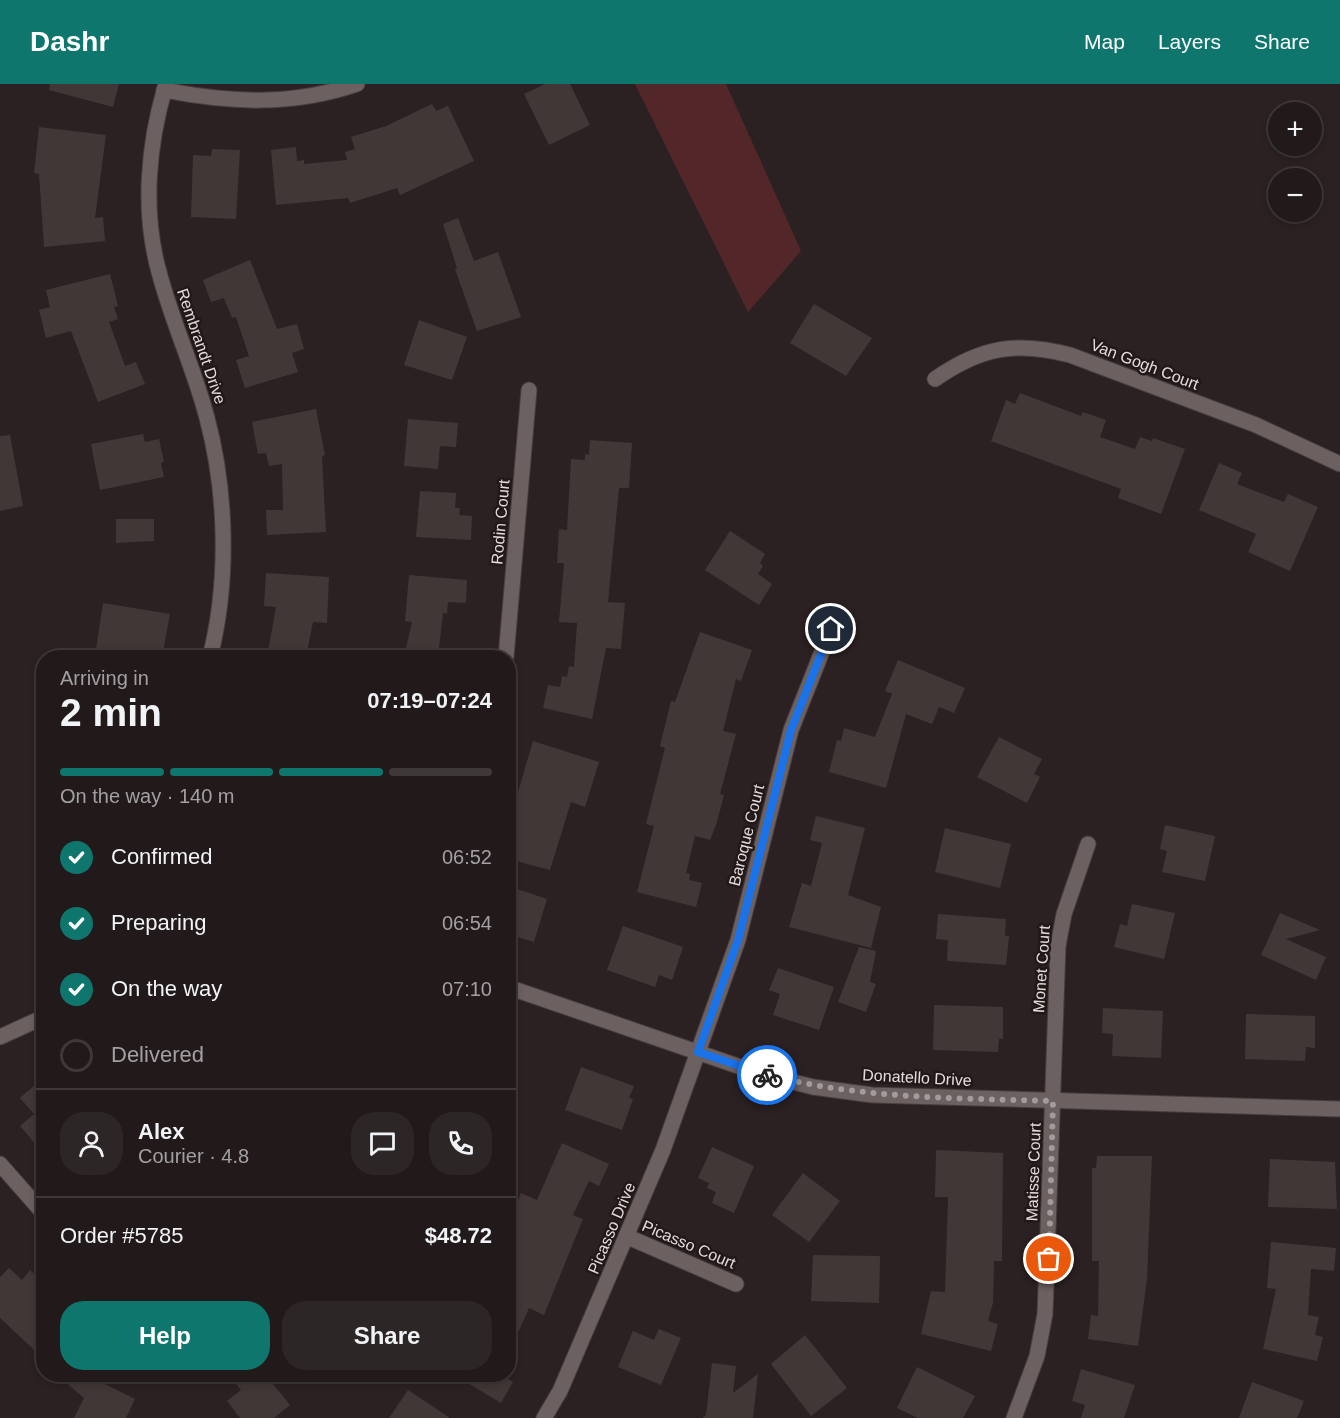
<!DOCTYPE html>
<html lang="en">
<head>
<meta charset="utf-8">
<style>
	body { margin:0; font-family:Helvetica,sans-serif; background:#2d2627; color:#f1f3f6; height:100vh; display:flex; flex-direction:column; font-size:22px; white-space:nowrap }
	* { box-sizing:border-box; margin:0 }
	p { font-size:20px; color:#a2a0a2 }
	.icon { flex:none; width:33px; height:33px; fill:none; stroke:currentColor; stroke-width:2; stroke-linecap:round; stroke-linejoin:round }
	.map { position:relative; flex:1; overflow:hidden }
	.drawer { position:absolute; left:36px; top:566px; width:480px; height:732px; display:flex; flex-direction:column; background:#21191a; border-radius:24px; box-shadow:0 3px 9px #0003,0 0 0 2px #3e3839 }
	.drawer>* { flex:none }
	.tools { position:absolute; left:1268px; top:18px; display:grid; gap:12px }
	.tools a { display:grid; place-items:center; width:54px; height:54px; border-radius:50%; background:#21191a; box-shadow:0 3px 9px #0003,0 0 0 2px #3e3839; font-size:30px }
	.pin { position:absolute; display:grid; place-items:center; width:51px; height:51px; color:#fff; margin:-26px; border:3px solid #fff; border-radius:50%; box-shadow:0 2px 6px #0007 }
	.courier { position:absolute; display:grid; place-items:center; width:60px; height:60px; margin:-30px; border:4px solid #1a73e8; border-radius:50%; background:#fff; color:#222; box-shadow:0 2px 8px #0007 }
	.head em { font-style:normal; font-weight:700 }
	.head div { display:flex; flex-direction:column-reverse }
	.head { display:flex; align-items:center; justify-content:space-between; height:102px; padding:0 24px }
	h1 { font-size:39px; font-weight:700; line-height:45px }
	.bar { display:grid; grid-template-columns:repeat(4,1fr); gap:9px 6px; align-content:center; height:72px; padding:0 24px }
	.bar i { height:8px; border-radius:4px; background:#3e3839 }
	.bar .current { background:#0f766e }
	.bar p { grid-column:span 4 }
	.line { display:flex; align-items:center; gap:15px; padding:0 24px; border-top:2px solid #3e3839 }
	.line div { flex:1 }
	.round { display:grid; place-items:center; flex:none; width:63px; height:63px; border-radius:24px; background:#2d2627 }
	ol { padding:0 24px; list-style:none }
	li { display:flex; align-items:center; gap:18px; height:66px }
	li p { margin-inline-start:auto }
	li .icon { padding:6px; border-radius:50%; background:#0f766e; color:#fff; stroke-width:4 }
	li:last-child { color:#a2a0a2 }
	li i { width:33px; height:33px; border:3px solid #3e3839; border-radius:50% }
	.action { display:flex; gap:12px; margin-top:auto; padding:12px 24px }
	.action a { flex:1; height:69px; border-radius:24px; background:#0f766e; color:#fff; font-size:24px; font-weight:700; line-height:69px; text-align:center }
	.action a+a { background:#2d2627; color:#f1f3f6 }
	header { display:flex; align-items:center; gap:36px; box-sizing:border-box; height:84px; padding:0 30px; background:#0f766e; color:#fff }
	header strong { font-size:28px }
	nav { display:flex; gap:33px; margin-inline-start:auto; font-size:21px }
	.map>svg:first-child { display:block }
	.green { fill:#532729 }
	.building { fill:#423737 }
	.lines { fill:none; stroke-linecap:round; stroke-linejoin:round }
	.street-casing { stroke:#463d3d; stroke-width:17 }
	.street { stroke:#6c6060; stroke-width:15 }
	.done { stroke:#a39b9b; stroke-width:6; stroke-dasharray:0 10.8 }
	.route { stroke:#1a73e8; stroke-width:8 }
	.labels { text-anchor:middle; stroke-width:5; stroke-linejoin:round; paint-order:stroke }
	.street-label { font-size:16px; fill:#e3dcdc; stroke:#221818 }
</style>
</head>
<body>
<header>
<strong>Dashr</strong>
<nav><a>Map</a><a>Layers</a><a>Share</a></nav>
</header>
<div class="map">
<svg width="1340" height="1334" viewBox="0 0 1340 1334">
	<rect width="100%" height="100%" fill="#2c2122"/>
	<path class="green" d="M635 0H726L801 167 748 228Z"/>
	<g class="building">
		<path d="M50 0H119L113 23 49 6Z"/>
		<path d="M545 0H570L590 41 549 61 524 10Z"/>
		<path d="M432 20 436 27 448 22 474 77 400 111 397 104 350 119 348 114 276 121 271 66 296 63 297 77 304 76V80L347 76 345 68 355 65 351 53 386 42Z"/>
		<path d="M39 43 106 51 95 134 103 133 105 157 44 163 39 90 34 89Z"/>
		<path d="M212 65 240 66 236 135 191 133 193 71 211 72Z"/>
		<path d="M458 134 474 177 498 168 521 233 477 247 455 185 457 184 443 140Z"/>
		<path d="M250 176 277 245 297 240 304 265 292 269 298 288 245 304 236 276 249 272 236 233 232 234 224 214 211 218 203 196Z"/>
		<path d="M110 190 118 222 114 223 118 235 109 238 125 282 136 278 145 300 98 318 71 247 46 254 39 226 50 223 46 206Z"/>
		<path d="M814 220 872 254 846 292 790 259Z"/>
		<path d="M419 236 467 253 452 296 404 281Z"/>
		<path d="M1020 309 1081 332 1083 328 1106 336 1100 353 1135 365 1140 353 1152 357 1153 354 1185 365 1161 430 1118 414 1121 405 991 357 1006 316 1015 320Z"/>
		<path d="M316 325 325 371 322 372 326 448 267 451 266 426H283L282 380 269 382 266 369 258 370 252 338Z"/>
		<path d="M408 335 458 339 456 363 440 362 438 385 404 382Z"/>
		<path d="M143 350 145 358 159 355 164 378 161 379 164 393 100 406 91 360Z"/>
		<path d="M10 351 23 422 0 427V352Z"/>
		<path d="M590 356 632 359 629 404H619L608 518 625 519 621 565 606 564 592 635 543 624 548 601 560 603 562 592 567 593 569 582 574 583 577 539 559 538 564 479H557L559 445 567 446 571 375 585 376V370L589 371Z"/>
		<path d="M1219 379 1242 389 1237 400 1284 418 1288 410 1318 423 1290 487 1248 468 1256 450 1199 426Z"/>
		<path d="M420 407 456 409 455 424H460L459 431 472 432 471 456 416 453Z"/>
		<path d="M116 435H154V457L116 459Z"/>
		<path d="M730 447 765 470 760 479 763 482 758 490 772 500 759 521 705 486Z"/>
		<path d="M266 489 329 493 327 539 313 538 306 573H267L276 523 264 522Z"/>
		<path d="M409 491 467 496 466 519 448 518 447 530 443 529 438 573H404L412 538 405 537Z"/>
		<path d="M103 519 170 530 162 573 96 565Z"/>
		<path d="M700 548 752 566 741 597 736 595 723 647 736 650 720 710 724 711 717 738 710 756 695 752 686 789 690 790 689 796 702 799 696 823 637 808 654 742 646 740 665 664 660 662 671 617 675 618Z"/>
		<path d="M898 576 965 604 954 629 939 623 932 640 906 630 886 704 829 688 837 656 841 657 844 644 875 653 892 610 885 607Z"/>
		<path d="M999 653 1042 675 1034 690 1040 693 1027 719 977 693Z"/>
		<path d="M533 657 599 678 585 723 571 718 550 786 508 775V742Z"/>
		<path d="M816 732 865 744 848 811 881 823 871 864 789 843 802 799 811 802 822 759 810 756Z"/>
		<path d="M1165 741 1215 752 1205 797 1162 788 1167 767 1160 765Z"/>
		<path d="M945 744 1011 760 1000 804 935 788Z"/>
		<path d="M508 802 547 815 534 858 508 850Z"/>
		<path d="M1132 820 1175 829 1164 875 1114 863 1120 840 1127 842Z"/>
		<path d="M1280 829 1320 846 1286 855 1326 873 1316 896 1261 871Z"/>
		<path d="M938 830 1006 835 1005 852H1009L1006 881 947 877 948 856 936 855Z"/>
		<path d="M623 842 683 863 672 896 659 891 655 903 607 886Z"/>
		<path d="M859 863 876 867 870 898 876 900 866 928 838 918Z"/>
		<path d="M778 884 834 903 819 946 773 931 780 910 769 906Z"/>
		<path d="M934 921 1003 923V955H999L998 968 933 966Z"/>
		<path d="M1103 924 1163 927 1161 974 1112 972 1113 950 1102 949Z"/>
		<path d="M1246 930 1315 932V964L1306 963 1305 977 1245 975Z"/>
		<path d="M581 983 634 1002 629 1014 633 1015 622 1046 565 1026Z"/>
		<path d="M44 993V1070L20 1042 34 1030 20 1014Z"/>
		<path d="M562 1059 609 1080 599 1102 589 1097 573 1131 583 1135 544 1231 529 1224 508 1271V1140L521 1109 537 1116Z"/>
		<path d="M712 1063 754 1082 734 1129 712 1119 716 1108 707 1104 709 1099 698 1094Z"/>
		<path d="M936 1066 1003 1069 1002 1177H994L993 1219 988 1237 998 1240 991 1267 921 1250 931 1207 945 1208 948 1113H935Z"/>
		<path d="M1097 1072H1152L1147 1195 1138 1262 1088 1255 1091 1231 1098 1232 1099 1177H1092V1084H1096Z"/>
		<path d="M1270 1075 1335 1078 1337 1125 1268 1123Z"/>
		<path d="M803 1089 840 1117 809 1158 772 1131Z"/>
		<path d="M1271 1158 1336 1164 1334 1187 1311 1185 1308 1231 1319 1233 1315 1251 1323 1253 1317 1277 1263 1265 1276 1205 1267 1204Z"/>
		<path d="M813 1171 880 1172 879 1219 811 1217Z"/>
		<path d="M9 1184 22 1196 30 1186 44 1199V1275L0 1234V1193Z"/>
		<path d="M659 1245 681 1254 661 1301 618 1283 633 1247 654 1256Z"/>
		<path d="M805 1251 847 1304 811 1332 771 1280Z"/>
		<path d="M712 1279 736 1282 733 1309 758 1290 753 1334H702L706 1331Z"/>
		<path d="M917 1283 975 1312 963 1334H918L897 1324Z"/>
		<path d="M1081 1285 1135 1301 1124 1334H1081L1085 1321 1072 1317Z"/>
		<path d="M56 1290H85L135 1315 126 1334H74L84 1314Z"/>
		<path d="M228 1290H265L290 1321 274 1334H240L227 1317 241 1306Z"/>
		<path d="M453 1290H500L513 1298 501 1319Z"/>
		<path d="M1252 1298 1304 1317 1297 1334H1239Z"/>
		<path d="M408 1306 450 1334H389Z"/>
	</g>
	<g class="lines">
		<g class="street-casing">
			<g id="street">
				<path d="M166 0C148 60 142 127 159 188 172 238 194 284 207 334 227 409 229 498 210 573"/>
				<path d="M164 6C230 19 293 22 357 0"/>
				<path d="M935 295C981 263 1016 257 1070 271L1256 341 1340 380"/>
				<path d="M506 573 529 306"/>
				<path d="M508 903 758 989 813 1003 872 1011 1340 1025"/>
				<path d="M0 953 44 933"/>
				<path d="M0 1080 44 1130"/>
				<path d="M628 1153 736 1200"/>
				<path d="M544 1334 560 1307 663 1066 738 856 791 646 831 545"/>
				<path d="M1014 1334 1037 1272 1045 1230 1058 862 1064 830 1088 760"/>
			</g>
		</g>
		<use href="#street" class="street"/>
	</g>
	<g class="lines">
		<path class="done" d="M767 991C863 1015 954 1014 1053 1017L1049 1175"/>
		<path class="route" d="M767 991 698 968 738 856 791 646 831 545"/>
	</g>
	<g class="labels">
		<g class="street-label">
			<text transform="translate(202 262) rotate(71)" y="6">Rembrandt Drive</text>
			<text transform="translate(1145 280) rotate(21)" y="6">Van Gogh Court</text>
			<text transform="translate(500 438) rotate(-85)" y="6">Rodin Court</text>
			<text transform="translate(746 751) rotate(-76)" y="6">Baroque Court</text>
			<text transform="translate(1041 885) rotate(-86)" y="6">Monet Court</text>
			<text transform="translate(917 993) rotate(3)" y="6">Donatello Drive</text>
			<text transform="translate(1033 1088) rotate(-88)" y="6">Matisse Court</text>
			<text transform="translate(611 1144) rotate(-67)" y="6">Picasso Drive</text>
			<text transform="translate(689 1160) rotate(23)" y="6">Picasso Court</text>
		</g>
	</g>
</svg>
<div class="tools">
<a>+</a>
<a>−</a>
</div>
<div class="pin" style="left:1049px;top:1175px;background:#ea580c"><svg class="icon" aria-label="bag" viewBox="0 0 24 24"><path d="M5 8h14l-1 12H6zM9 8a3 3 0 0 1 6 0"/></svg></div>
<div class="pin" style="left:831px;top:545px;background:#1f2937"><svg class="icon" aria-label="home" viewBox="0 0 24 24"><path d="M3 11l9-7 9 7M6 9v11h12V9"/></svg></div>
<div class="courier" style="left:767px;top:991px"><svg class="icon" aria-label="bike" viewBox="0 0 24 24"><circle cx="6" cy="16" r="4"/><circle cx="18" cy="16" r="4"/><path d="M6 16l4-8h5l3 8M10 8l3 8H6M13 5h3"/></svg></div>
<section class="drawer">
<div class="head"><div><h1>2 min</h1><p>Arriving in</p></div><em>07:19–07:24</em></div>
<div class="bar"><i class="current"></i><i class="current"></i><i class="current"></i><i></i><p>On the way · 140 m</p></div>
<ol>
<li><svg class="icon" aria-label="check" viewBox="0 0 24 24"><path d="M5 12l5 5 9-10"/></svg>Confirmed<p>06:52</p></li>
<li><svg class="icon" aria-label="check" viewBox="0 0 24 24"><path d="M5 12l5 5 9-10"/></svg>Preparing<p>06:54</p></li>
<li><svg class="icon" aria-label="check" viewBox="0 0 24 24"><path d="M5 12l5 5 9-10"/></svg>On the way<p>07:10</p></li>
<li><i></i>Delivered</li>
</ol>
<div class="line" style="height:108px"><a class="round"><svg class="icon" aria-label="person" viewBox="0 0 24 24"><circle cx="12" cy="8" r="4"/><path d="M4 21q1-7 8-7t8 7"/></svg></a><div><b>Alex</b><p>Courier · 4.8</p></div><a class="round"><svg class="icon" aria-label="chat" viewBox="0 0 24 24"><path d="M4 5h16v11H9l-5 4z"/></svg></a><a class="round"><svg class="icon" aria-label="phone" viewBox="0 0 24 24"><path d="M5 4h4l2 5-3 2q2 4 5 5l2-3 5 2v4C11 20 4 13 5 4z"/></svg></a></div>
<div class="line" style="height:78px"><div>Order #5785</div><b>$48.72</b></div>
<div class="action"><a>Help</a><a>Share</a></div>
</section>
</div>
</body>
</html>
